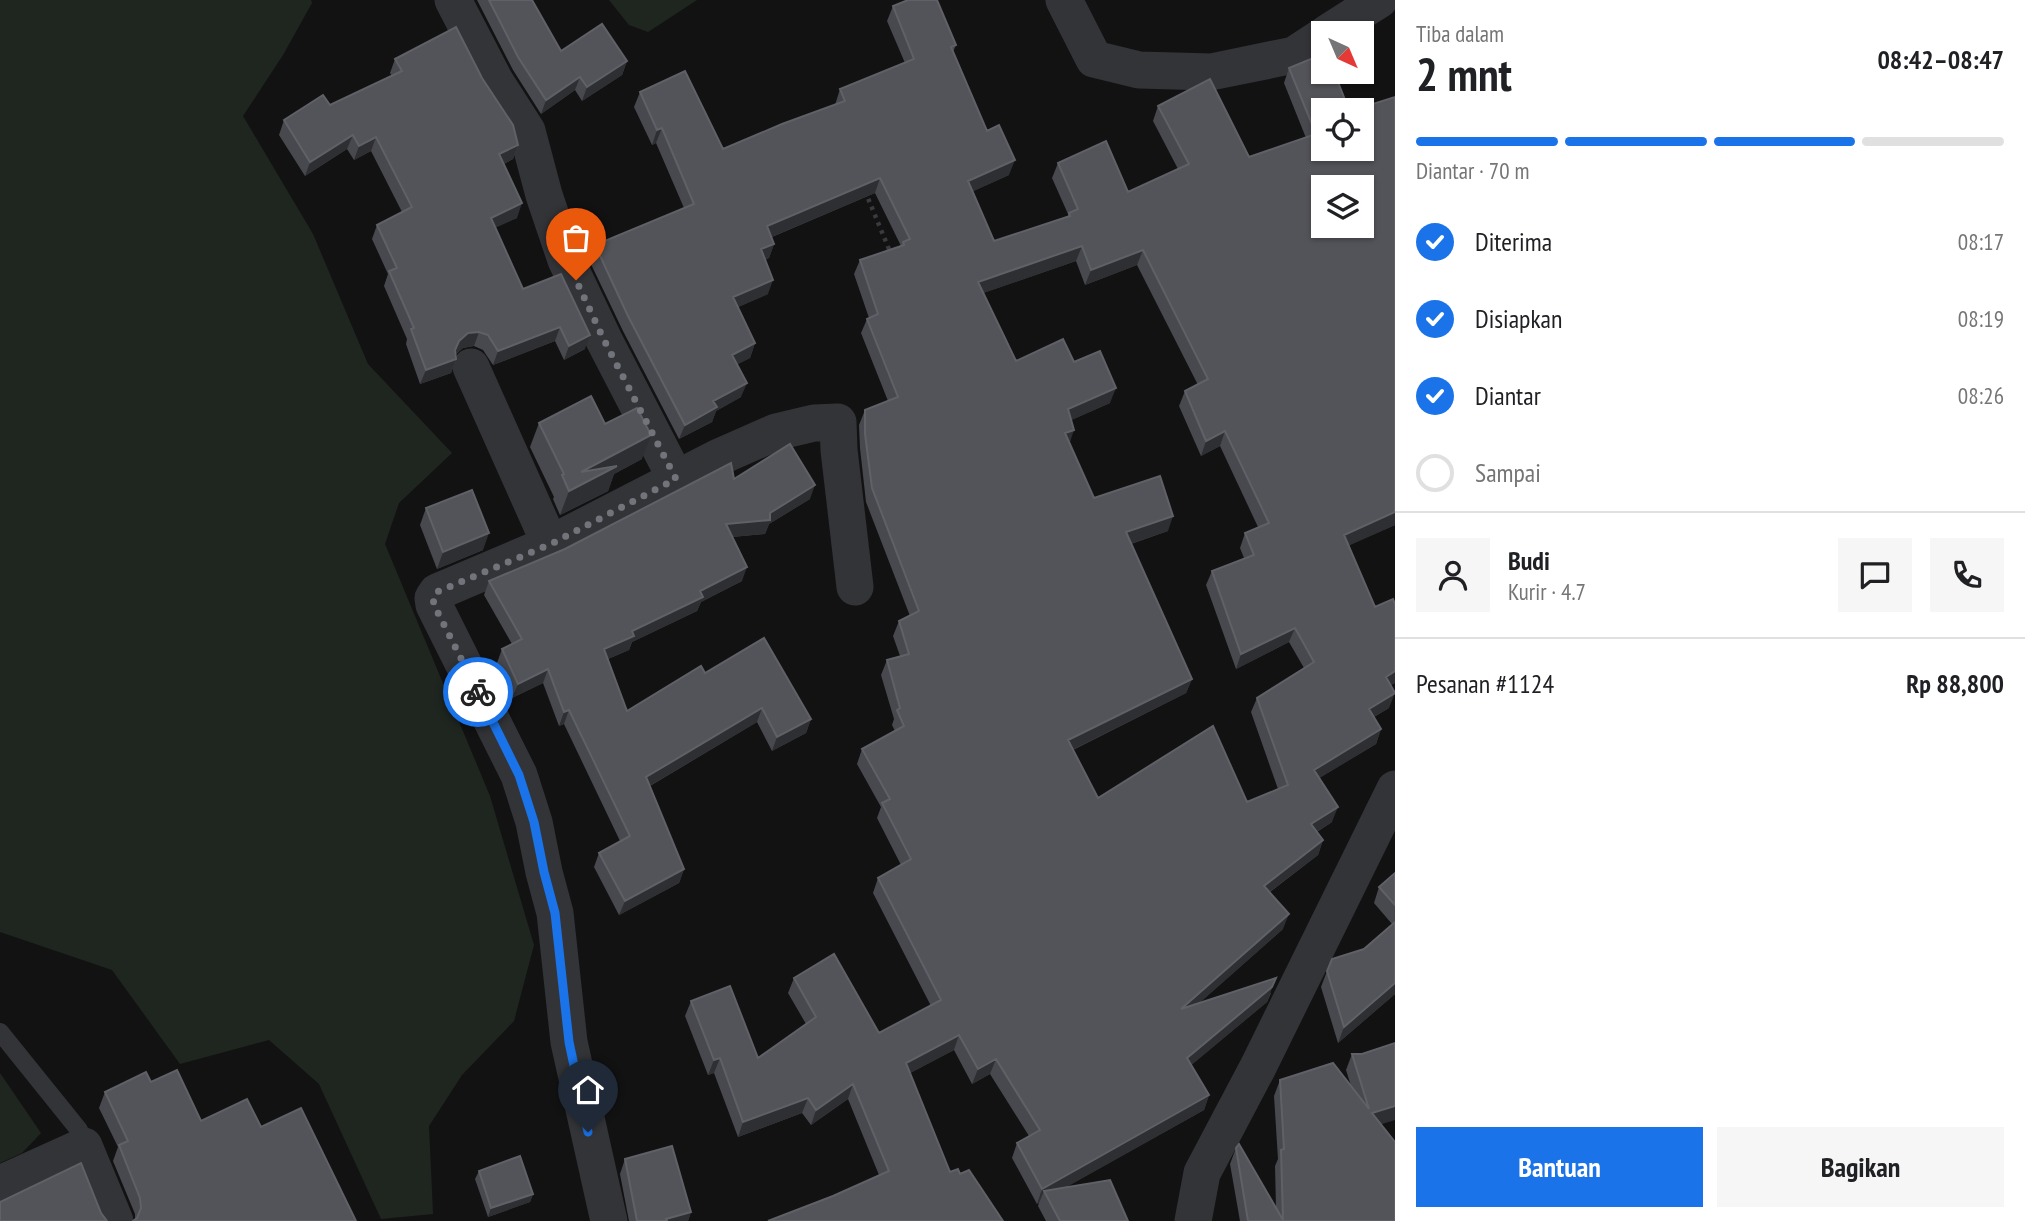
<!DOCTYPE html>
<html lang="id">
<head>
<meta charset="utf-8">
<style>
	body { margin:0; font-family:"PT Sans Narrow",sans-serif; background:#f6f6f6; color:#202124; height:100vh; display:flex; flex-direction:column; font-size:26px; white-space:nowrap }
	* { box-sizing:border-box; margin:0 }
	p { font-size:23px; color:#757577 }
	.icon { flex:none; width:38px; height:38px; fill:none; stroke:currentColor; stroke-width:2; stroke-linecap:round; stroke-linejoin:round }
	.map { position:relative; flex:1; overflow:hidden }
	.panel { display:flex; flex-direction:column; background:#fff; width:630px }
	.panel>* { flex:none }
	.needle { width:46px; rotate:136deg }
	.buttons { position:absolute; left:1311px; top:21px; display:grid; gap:14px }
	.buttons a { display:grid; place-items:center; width:63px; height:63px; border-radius:0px; background:#fff; box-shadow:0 2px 5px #0004; font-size:35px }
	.pin { position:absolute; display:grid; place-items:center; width:60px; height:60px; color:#fff; margin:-72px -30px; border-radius:50% 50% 50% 0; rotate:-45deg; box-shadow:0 0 7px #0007 }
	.pin .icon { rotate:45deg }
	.courier { position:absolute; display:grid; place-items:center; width:70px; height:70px; margin:-35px; border:5px solid #1a73e8; border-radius:50%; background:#fff; color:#222; box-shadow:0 2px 9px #0007 }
	.head em { font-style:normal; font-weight:600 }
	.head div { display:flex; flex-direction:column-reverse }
	.head { display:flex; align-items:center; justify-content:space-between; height:119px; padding:0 21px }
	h1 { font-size:46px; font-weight:600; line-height:52px }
	.bar { display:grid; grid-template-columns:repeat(4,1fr); gap:10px 7px; align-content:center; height:84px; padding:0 21px }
	.bar i { height:9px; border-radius:5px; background:#e0e0e0 }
	.bar .on { background:#1a73e8 }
	.bar p { grid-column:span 4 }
	.line { display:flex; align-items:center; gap:18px; padding:0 21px; border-top:2px solid #e0e0e0 }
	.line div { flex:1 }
	.round { display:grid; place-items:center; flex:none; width:74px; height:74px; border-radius:0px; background:#f6f6f6 }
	ol { padding:0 21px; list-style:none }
	li { display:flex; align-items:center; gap:21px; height:77px }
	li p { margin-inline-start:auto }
	li .icon { padding:7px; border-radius:50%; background:#1a73e8; color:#fff; stroke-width:4 }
	li:last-child { color:#757577 }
	li i { width:38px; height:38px; border:4px solid #e0e0e0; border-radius:50% }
	.action { display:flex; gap:14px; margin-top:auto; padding:14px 21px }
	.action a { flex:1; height:80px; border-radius:0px; background:#1a73e8; color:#fff; font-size:28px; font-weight:600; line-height:80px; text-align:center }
	.action a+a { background:#f6f6f6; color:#202124 }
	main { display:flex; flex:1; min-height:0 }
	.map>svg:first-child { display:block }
	.green { fill:#1f2620 }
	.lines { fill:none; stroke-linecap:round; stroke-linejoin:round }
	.path { stroke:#393b3f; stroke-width:4.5; stroke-dasharray:3.5 5; stroke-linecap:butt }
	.service { stroke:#333438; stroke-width:18 }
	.minor { stroke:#333438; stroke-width:37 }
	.wall { fill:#48494e; fill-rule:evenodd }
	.shaded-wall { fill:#2e2f32 }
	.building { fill:#525459; stroke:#5f6167; stroke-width:2; fill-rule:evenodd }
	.done { stroke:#72747b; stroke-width:7; stroke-dasharray:0 12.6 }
	.route { stroke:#1a73e8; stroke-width:9 }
</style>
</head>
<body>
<main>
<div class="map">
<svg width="1395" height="1221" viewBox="0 0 1395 1221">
	<rect width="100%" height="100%" fill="#121213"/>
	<g class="green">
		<path d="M0 0H311L312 3 283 55 243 116 313 234 368 364 452 453 399 503 385 544 490 796 534 945 514 1021 462 1075 429 1126 433 1214 381 1219 319 1084 269 1040 180 1064 112 970 0 932Z"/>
		<path d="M609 0H697L648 32 629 25Z"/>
		<path d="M0 1073 41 1133 22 1153 0 1163Z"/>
	</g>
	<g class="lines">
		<path class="path" d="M865 191 891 254"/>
		<path class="service" d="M0 1032 79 1130 84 1146"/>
		<g class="minor">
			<path d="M453 0 495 81 527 131 544 195 566 260 604 340 676 479"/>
			<path d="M1064 0 1094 59 1139 70 1211 72 1294 55 1323 36"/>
			<path d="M1327 33 1379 0"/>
			<path d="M471 367 550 544"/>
			<path d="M0 1184 84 1146 115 1221"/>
			<path d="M609 1221 569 1042 555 913 544 872 534 822 519 775 434 605 433 598 437 592 550 544 717 458 776 432 814 423 838 422 839 450 855 587"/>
			<path d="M1193 1221 1202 1173 1258 1067 1395 789"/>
		</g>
	</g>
	<g class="wall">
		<path d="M477 0H532L561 51 627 61 622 75 582 101 575 90 541 114 513 70Z"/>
		<path d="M893 6 956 45 953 52 987 131 1009 175 973 191 994 241 1068 216V214L1052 178 1058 163 1128 192 1178 169 1153 121 1158 106 1249 157 1306 138 1284 83 1289 68 1323 149 1395 97V525L1349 545 1395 683 1390 685 1389 708 1374 717 1381 729 1376 744 1319 778 1332 822 1317 832 1323 840 1318 855 1270 892 1283 929 1199 1003 1271 993 1267 1002 1191 1065 1209 1095 1204 1110 1066 1187 1128 1221H1046L1038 1206 1039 1203 1037 1204 1012 1158 1017 1143 1029 1136 990 1074 972 1084 954 1050 910 1073 950 1172 960 1174 1003 1221 833 1196 879 1175 848 1099 811 1125 802 1113 738 1137 714 1073 708 1075 685 1016 691 1001 758 1058 806 1024 788 993 794 978 879 1033 931 1006 873 893 878 878 901 865 877 818 881 807 857 764 862 749 895 731 892 725 894 719 881 675 887 660 900 656 893 636 899 621 910 616 866 502 860 448 859 425 865 410 888 401 861 333 867 319 869 318 854 274 860 260 901 246 875 193 772 237 774 244 769 258 765 260 768 294 738 307 755 343 750 358 737 364 741 397 716 411 712 422 679 439 623 331 589 260 595 245 684 208 656 143 652 145 634 107 640 92 723 149 835 105 840 89 905 63 887 21ZM1076 261 1085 285 1137 265 1198 385 1185 391 1179 406 1201 456 1220 446 1258 527 1245 533 1240 548 1244 558 1212 571 1206 585 1236 669 1289 642 1304 668 1257 698 1251 712 1278 789 1247 802 1098 798 1073 750 1186 693 1192 679 1131 544 1168 531 1094 498 1070 443 1071 420 1110 403 1074 362 1016 361 983 293Z"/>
		<path d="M395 59 518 145 513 159 504 164 517 218 495 227 523 289 585 349 564 360 555 341 493 365 483 350 474 346 463 348 456 354V359L451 373 420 384 406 344 407 339 384 286 388 274 372 239 377 225 402 212 371 151 354 160 347 149 305 176 279 135 284 120 330 105 392 76 390 73Z"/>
		<path d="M539 423 605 424 642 459 614 474 608 491 560 515 553 499 554 497 530 447Z"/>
		<path d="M734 479 810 499 769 524 765 534 732 537 742 581 701 602 697 611 632 642 629 650 608 659 627 711 705 673 811 719 806 733 772 751 757 722 650 786 684 869 679 883 619 915 594 867 599 853 620 841 564 724 559 726 543 683 512 698 497 663 502 649 512 644 484 595 489 581Z"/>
		<path d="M426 508 483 550 437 569 420 525Z"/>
		<path d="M1395 873V994L1338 1043 1321 987 1327 971 1364 949 1392 924 1374 903 1379 887Z"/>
		<path d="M1352 1054H1362L1381 1124 1395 1221H1240L1230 1164 1236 1148 1276 1208 1275 1166 1278 1159 1274 1096 1280 1080 1351 1086 1346 1070Z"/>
		<path d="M151 1082 201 1121 261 1127 135 1220V1214L113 1161 118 1147 99 1108 105 1092Z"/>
		<path d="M625 1159 691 1212 688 1221H629L620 1174Z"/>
		<path d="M479 1171 533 1194 530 1202 488 1217 475 1179Z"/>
	</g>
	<g class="shaded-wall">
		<path d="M627 61 622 75 582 101 587 87Z"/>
		<path d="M580 77 575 90 541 114 546 100Z"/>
		<path d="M662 128 656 143 652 145 657 130Z"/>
		<path d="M353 135 347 149 305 176 310 162Z"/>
		<path d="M376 137 371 151 354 160 359 146Z"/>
		<path d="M518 145 513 159 494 169 499 154Z"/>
		<path d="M1015 160 1009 175 963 196 968 181Z"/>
		<path d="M880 178 875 193 762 241 767 226Z"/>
		<path d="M522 203 517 218 486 232 491 218Z"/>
		<path d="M774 244 769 258 755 264 761 249Z"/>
		<path d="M1082 246 1076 261 972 297 978 282Z"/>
		<path d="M1143 250 1137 265 1085 285 1091 270Z"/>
		<path d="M773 280 768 294 727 312 733 297Z"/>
		<path d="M560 327 555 341 493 365 498 351Z"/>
		<path d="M479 332 474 346 463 348 454 355 459 341 468 333Z"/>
		<path d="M590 335 585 349 564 360 569 346Z"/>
		<path d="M755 343 750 358 727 370 732 355Z"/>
		<path d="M456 359 451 373 420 384 426 370Z"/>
		<path d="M747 383 741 397 716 411 712 422 679 439 685 425 713 401Z"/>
		<path d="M1116 388 1110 403 1063 424 1068 409Z"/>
		<path d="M1074 430 1069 445 1065 433Z"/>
		<path d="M1225 431 1220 446 1201 456 1206 441Z"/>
		<path d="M651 435 642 459 614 474 608 491 560 515 569 491 581 472Z"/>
		<path d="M815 485 810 499 769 524 765 534 721 538 726 524 770 513Z"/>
		<path d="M1395 512V525L1339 550 1344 535Z"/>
		<path d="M1173 516 1168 531 1121 547 1126 532Z"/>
		<path d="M489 533 483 550 437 569 443 552Z"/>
		<path d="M747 567 742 581 701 602 697 611 632 642 629 650 599 663 604 649 632 631 700 591Z"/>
		<path d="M1295 628 1289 642 1236 669 1241 654Z"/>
		<path d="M548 669 543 683 512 698 518 684Z"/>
		<path d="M1395 671V683L1380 692 1386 677Z"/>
		<path d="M1192 679 1186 693 1062 755 1068 740Z"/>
		<path d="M1395 693 1389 708 1363 723 1369 709Z"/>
		<path d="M762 708 757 722 641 791 646 777Z"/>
		<path d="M569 710 564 724 559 726 564 712Z"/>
		<path d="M811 719 806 733 772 751 777 737Z"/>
		<path d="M1381 729 1376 744 1308 785 1314 770Z"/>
		<path d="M1338 807 1332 822 1306 839 1311 824Z"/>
		<path d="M1323 840 1318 855 1259 900 1264 886Z"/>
		<path d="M684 869 679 883 619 915 625 901Z"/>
		<path d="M1289 914 1283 929 1176 1024 1181 1009Z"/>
		<path d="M1276 978 1267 1002 1182 1073 1187 1058Z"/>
		<path d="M1395 983V994L1338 1043 1344 1027Z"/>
		<path d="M959 1035 954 1050 901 1078 906 1063Z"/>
		<path d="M720 1058 714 1073 708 1075 714 1060Z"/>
		<path d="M996 1059 990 1074 972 1084 978 1069Z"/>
		<path d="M853 1084 848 1099 811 1125 816 1110Z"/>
		<path d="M1209 1095 1204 1110 1047 1198 1044 1191 1039 1203 1037 1204 1042 1189Z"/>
		<path d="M808 1098 802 1113 738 1137 743 1122Z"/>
		<path d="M1395 1106V1120L1366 1129 1372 1113Z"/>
		<path d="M533 1194 530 1202 488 1217 491 1208Z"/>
		<path d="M691 1212 688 1221H666V1219Z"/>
	</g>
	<g class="building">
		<path d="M489 0H532L561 51 602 24 627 61 587 87 580 77 546 100 518 57Z"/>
		<path d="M908 0H937L956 45 951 47 987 131 999 125 1015 160 968 181 994 241 1070 216 1069 213 1078 209 1058 163 1106 141 1128 192 1189 164 1158 106 1210 79 1249 157 1316 134 1289 68 1323 54V72H1334L1349 110H1323V149H1362V110H1354L1395 97V512L1344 535 1375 607 1393 599 1395 604V671L1386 677 1395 693 1369 709 1381 729 1314 770 1338 807 1311 824 1323 840 1264 886 1289 914 1181 1009 1276 978 1272 987 1187 1058 1209 1095 1042 1189 1017 1143 1040 1130 996 1059 978 1069 959 1035 906 1063 950 1172 958 1169 960 1174 969 1170 1003 1221H768L833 1196 889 1171 853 1084 816 1110 808 1098 743 1122 720 1058 714 1060 691 1001 730 986 758 1058 816 1017 794 978 834 954 879 1033 941 1000 878 878 911 859 882 803 890 799 862 749 904 726 897 710 900 708 887 660 909 654 899 621 919 611 872 488 865 434V410L898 397 867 319 878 314 860 260 904 245 903 242 910 239 880 178 767 226 774 244 761 249 773 280 733 297 755 343 732 355 747 383 713 401 717 407 685 425 628 316 595 245 694 204 662 128 657 130 640 92 685 71 723 149 782 124 845 101 840 89 914 59 893 6ZM1323 187H1362V226H1323ZM1082 246 1091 270 1143 250 1208 379 1185 391 1206 441 1225 431 1269 523 1245 533 1254 555 1212 571 1241 654 1295 628 1314 662 1257 698 1288 785 1247 802 1213 726 1098 798 1068 740 1192 679 1126 532 1173 516 1160 476 1094 498 1065 433 1074 430 1068 409 1116 388 1100 351 1074 362 1063 339 1016 361 978 282Z"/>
		<path d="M456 27 482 78 513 125 518 145 499 154 522 203 491 218 523 289 561 274 590 335 569 346 560 327 498 351 488 335 479 332 468 333 459 341 455 350 456 359 426 370 411 329 414 328 389 271 397 268 377 225 412 207 376 137 359 146 353 135 310 162 284 120 323 95 330 105 402 71 395 59Z"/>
		<path d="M591 396 605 424 637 408 651 435 581 472 617 466 569 491 562 475 564 474 539 423Z"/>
		<path d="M790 444 815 485 770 513V520L726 524 747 567 700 591 703 597 632 631 634 636 604 649 627 711 701 666 705 673 764 638 811 719 777 737 762 708 646 777 684 869 625 901 599 853 630 836 569 710 564 712 548 669 518 684 502 649 522 639 489 581 565 549 731 463 734 479Z"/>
		<path d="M472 490 489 533 443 552 426 508Z"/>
		<path d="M1395 873V905L1379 887Z"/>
		<path d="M1395 922V983L1344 1027 1327 971 1332 959 1364 949Z"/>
		<path d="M1395 1043V1106L1372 1113 1395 1142V1221H1248L1236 1148 1239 1144 1283 1220 1281 1150 1284 1149 1280 1080 1333 1063 1369 1109 1352 1054H1362Z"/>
		<path d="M177 1070 201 1121 247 1099 261 1127 301 1108 356 1221H133L137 1218 141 1208 140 1198 119 1145 128 1141 105 1092 146 1072 151 1082Z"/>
		<path d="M672 1146 691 1212 666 1219 667 1221H637L625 1159Z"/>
		<path d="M520 1156 533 1194 491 1208 479 1171Z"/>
		<path d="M81 1163 101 1213 107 1221H0V1202Z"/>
		<path d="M1110 1180 1128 1221H1060L1044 1191Z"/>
	</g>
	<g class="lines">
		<path class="done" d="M478 692 434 605 433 598 437 592 551 544 676 479 604 340 576 280"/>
		<path class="route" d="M478 692 519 775 534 822 544 872 555 913 569 1042 588 1132"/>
	</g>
</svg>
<div class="buttons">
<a><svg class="needle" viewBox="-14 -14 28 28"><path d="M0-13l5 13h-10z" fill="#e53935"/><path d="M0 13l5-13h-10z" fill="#757577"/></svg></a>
<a><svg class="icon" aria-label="locate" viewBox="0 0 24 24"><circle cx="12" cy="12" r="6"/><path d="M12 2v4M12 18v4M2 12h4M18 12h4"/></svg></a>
<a><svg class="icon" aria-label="layers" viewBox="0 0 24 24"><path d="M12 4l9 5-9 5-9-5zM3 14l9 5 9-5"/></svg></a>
</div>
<div class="pin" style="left:576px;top:280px;background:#ea580c"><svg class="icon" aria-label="bag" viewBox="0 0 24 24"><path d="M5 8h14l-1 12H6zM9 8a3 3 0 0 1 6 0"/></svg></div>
<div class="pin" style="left:588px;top:1132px;background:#1f2937"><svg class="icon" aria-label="home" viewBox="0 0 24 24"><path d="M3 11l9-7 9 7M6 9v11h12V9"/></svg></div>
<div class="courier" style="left:478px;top:692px"><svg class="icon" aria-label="bike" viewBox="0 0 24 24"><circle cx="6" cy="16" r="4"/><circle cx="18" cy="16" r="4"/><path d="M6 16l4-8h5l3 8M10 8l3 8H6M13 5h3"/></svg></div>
</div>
<section class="panel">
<div class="head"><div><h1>2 mnt</h1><p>Tiba dalam</p></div><em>08:42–08:47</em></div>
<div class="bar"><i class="on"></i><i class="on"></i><i class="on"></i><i></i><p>Diantar · 70 m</p></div>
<ol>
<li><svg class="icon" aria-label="check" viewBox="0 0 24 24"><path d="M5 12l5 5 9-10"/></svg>Diterima<p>08:17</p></li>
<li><svg class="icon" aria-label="check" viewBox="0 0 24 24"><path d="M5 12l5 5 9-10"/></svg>Disiapkan<p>08:19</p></li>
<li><svg class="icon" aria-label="check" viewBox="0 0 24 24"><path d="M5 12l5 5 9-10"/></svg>Diantar<p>08:26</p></li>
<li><i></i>Sampai</li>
</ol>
<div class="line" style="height:126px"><a class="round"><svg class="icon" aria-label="person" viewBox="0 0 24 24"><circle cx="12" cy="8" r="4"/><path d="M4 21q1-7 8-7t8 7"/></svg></a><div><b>Budi</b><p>Kurir · 4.7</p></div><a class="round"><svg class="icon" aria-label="chat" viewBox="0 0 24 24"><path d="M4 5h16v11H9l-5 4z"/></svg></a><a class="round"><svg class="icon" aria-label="phone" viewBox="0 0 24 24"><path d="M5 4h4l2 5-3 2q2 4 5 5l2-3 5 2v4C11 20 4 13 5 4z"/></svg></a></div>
<div class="line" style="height:91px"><div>Pesanan #1124</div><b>Rp 88,800</b></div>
<div class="action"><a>Bantuan</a><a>Bagikan</a></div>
</section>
</main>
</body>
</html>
